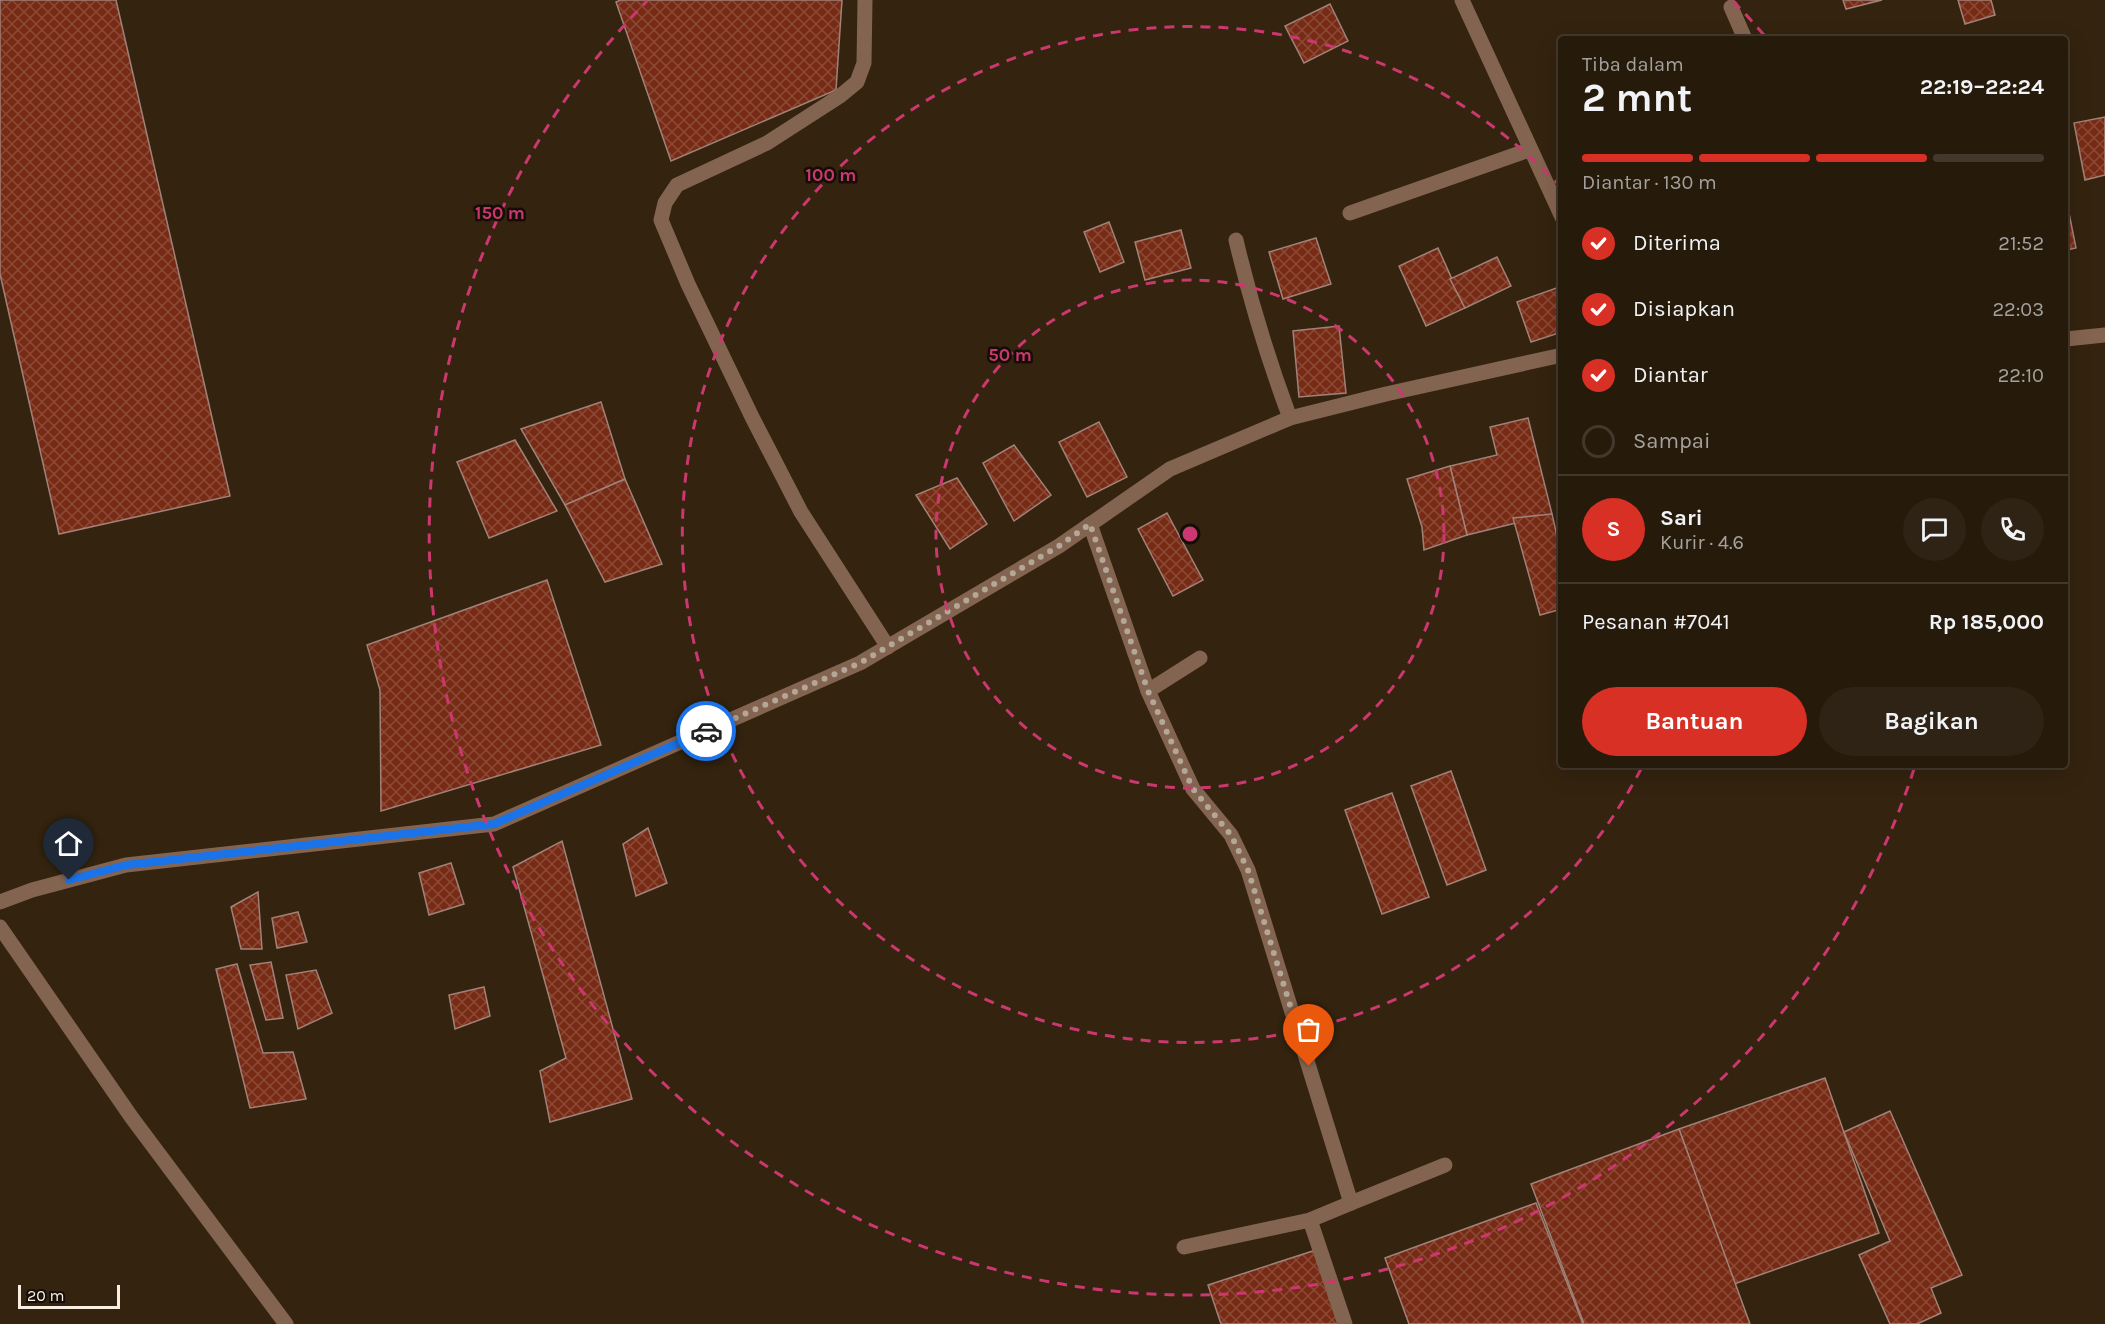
<!DOCTYPE html>
<html lang="id">
<head>
<meta charset="utf-8">
<style>
	body { margin:0; font-family:Karla,sans-serif; background:#2e2314; color:#f1f3f6; height:100vh; display:flex; flex-direction:column; font-size:22px; white-space:nowrap }
	* { box-sizing:border-box; margin:0 }
	p { font-size:20px; color:#a4a19d }
	.icon { flex:none; width:33px; height:33px; fill:none; stroke:currentColor; stroke-width:2; stroke-linecap:round; stroke-linejoin:round }
	.map { position:relative; flex:1; overflow:hidden }
	.drawer { position:absolute; left:1558px; top:36px; width:510px; height:732px; display:flex; flex-direction:column; background:#261a0b; border-radius:6px; box-shadow:0 6px 24px #0002,0 0 0 2px #42382c }
	.drawer>* { flex:none }
	.scale { position:absolute; left:18px; bottom:15px; width:102px; box-sizing:border-box; padding-left:6px; border:3px solid #f9eee2; border-top:0; font-size:16px; line-height:21px; white-space:nowrap; color:#f9eee2; -webkit-text-stroke:4px #150e06; paint-order:stroke }
	.pin { position:absolute; display:grid; place-items:center; width:51px; height:51px; color:#fff; margin:-62px -26px; border-radius:50% 50% 50% 0; rotate:-45deg; box-shadow:0 0 6px #0007 }
	.pin .icon { rotate:45deg }
	.courier { position:absolute; display:grid; place-items:center; width:60px; height:60px; margin:-30px; border:4px solid #1a73e8; border-radius:50%; background:#fff; color:#222; box-shadow:0 2px 8px #0007 }
	.head em { font-style:normal; font-weight:700 }
	.head div { display:flex; flex-direction:column-reverse }
	.head { display:flex; align-items:center; justify-content:space-between; height:102px; padding:0 24px }
	h1 { font-size:39px; font-weight:700; line-height:45px }
	.bar { display:grid; grid-template-columns:repeat(4,1fr); gap:9px 6px; align-content:center; height:72px; padding:0 24px }
	.bar i { height:8px; border-radius:4px; background:#42382c }
	.bar .selected { background:#d93025 }
	.bar p { grid-column:span 4 }
	.line { display:flex; align-items:center; gap:15px; padding:0 24px; border-top:2px solid #42382c }
	.line div { flex:1 }
	.round { display:grid; place-items:center; flex:none; width:63px; height:63px; border-radius:32px; background:#2e2314 }
	ol { padding:0 24px; list-style:none }
	li { display:flex; align-items:center; gap:18px; height:66px }
	li p { margin-inline-start:auto }
	li .icon { padding:6px; border-radius:50%; background:#d93025; color:#fff; stroke-width:4 }
	li:last-child { color:#a4a19d }
	li i { width:33px; height:33px; border:3px solid #42382c; border-radius:50% }
	.action { display:flex; gap:12px; margin-top:auto; padding:12px 24px }
	.action a { flex:1; height:69px; border-radius:36px; background:#d93025; color:#fff; font-size:24px; font-weight:700; line-height:69px; text-align:center }
	.action a+a { background:#2e2314; color:#f1f3f6 }
	.map>svg:first-child { display:block }
	.building { fill:url(#building-cross-hatch); stroke:#a18279; stroke-width:1.5 }
	.lines { fill:none; stroke-linecap:round; stroke-linejoin:round }
	.minor { stroke:#836450; stroke-width:15 }
	.done { stroke:#b4a798; stroke-width:6; stroke-dasharray:0 10.8 }
	.route { stroke:#1a73e8; stroke-width:8 }
	.ring { fill:none; stroke:#ca386f; stroke-width:3; stroke-dasharray:10 8 }
	.centre { fill:#ca386f; stroke:#150e06; stroke-width:3 }
	.ring-label { font-size:18px; text-anchor:middle; font-weight:bold; fill:#ca386f; stroke:#150e06; stroke-width:5; stroke-linejoin:round; paint-order:stroke }
</style>
</head>
<body>
<div class="map">
<svg width="2105" height="1324" viewBox="0 0 2105 1324">
	<defs>
		<pattern id="building-cross-hatch" width="8" height="8" patternUnits="userSpaceOnUse" patternTransform="scale(1.5)"><rect width="8" height="8" fill="#772b15"/><path d="M0 0l8 8M0 8l8-8" fill="none" stroke="#8b4a37"/></pattern>
	</defs>
	<rect width="100%" height="100%" fill="#33230f"/>
	<g class="building">
		<path d="M0 0H116L230 496 59 534 0 274Z"/>
		<path d="M621 0H842L836 90 671 161 616 2Z"/>
		<path d="M1843 0H1882L1846 9Z"/>
		<path d="M1958 0H1991L1995 15 1965 24Z"/>
		<path d="M1330 4 1348 41 1304 63 1285 26Z"/>
		<path d="M2105 117V175L2085 180 2074 123Z"/>
		<path d="M2066 198 2076 248 2066 250Z"/>
		<path d="M1109 222 1124 262 1100 272 1084 232Z"/>
		<path d="M1181 230 1191 268 1145 280 1135 242Z"/>
		<path d="M1316 238 1331 284 1283 299 1269 252Z"/>
		<path d="M1438 248 1465 308 1426 326 1399 266Z"/>
		<path d="M1497 257 1511 286 1465 308 1450 279Z"/>
		<path d="M1562 286V332L1531 342 1517 302Z"/>
		<path d="M1339 326 1346 393 1299 397 1293 331Z"/>
		<path d="M601 402 625 479 565 505 521 429Z"/>
		<path d="M1528 418 1552 514 1467 535 1450 466 1497 455 1490 427Z"/>
		<path d="M1099 422 1127 477 1087 497 1059 442Z"/>
		<path d="M515 440 557 511 489 538 457 462Z"/>
		<path d="M1014 445 1051 495 1014 521 983 463Z"/>
		<path d="M1450 466 1467 535 1424 550 1422 527 1407 479Z"/>
		<path d="M957 478 987 524 950 549 916 495Z"/>
		<path d="M625 479 662 564 605 582 565 505Z"/>
		<path d="M1167 513 1203 580 1173 596 1138 529Z"/>
		<path d="M1552 514 1562 558V609L1540 615 1513 518Z"/>
		<path d="M547 580 601 745 381 811 380 690 367 645Z"/>
		<path d="M1451 771 1486 870 1447 885 1411 786Z"/>
		<path d="M1392 793 1429 897 1382 914 1345 810Z"/>
		<path d="M648 828 667 883 636 896 623 844Z"/>
		<path d="M562 841 632 1099 550 1122 540 1071 566 1058 513 867Z"/>
		<path d="M451 863 464 904 429 915 419 873Z"/>
		<path d="M258 892 262 949H241L231 907Z"/>
		<path d="M298 912 307 942 277 948 272 918Z"/>
		<path d="M271 962 283 1018 266 1020 250 965Z"/>
		<path d="M237 964 263 1053 293 1052 306 1099 250 1108 216 969Z"/>
		<path d="M316 970 332 1013 298 1029 286 975Z"/>
		<path d="M484 987 490 1016 455 1029 449 995Z"/>
		<path d="M1825 1078 1879 1233 1734 1284 1679 1129Z"/>
		<path d="M1890 1111 1962 1275 1931 1288 1941 1313 1917 1324H1890L1859 1255 1890 1241 1844 1132Z"/>
		<path d="M1679 1129 1750 1324H1584L1531 1184Z"/>
		<path d="M1536 1203 1583 1324H1409L1385 1258Z"/>
		<path d="M1319 1249 1344 1324H1221L1208 1285Z"/>
	</g>
	<g class="lines">
		<g class="minor">
			<path d="M865 0 864 63 857 82 840 96 767 143 677 185 665 203 661 220 688 284 752 417 801 512 888 647"/>
			<path d="M1462 0 1562 217"/>
			<path d="M1731 7 1745 39"/>
			<path d="M1350 213 1529 150"/>
			<path d="M1236 240C1250 300 1268 359 1290 418"/>
			<path d="M2066 339 2105 335"/>
			<path d="M1090 524 1148 691 1200 658"/>
			<path d="M1148 691 1193 789 1231 835 1248 870 1351 1203 1310 1220 1184 1247"/>
			<path d="M0 902 32 890 126 865 494 824 860 663 1059 546 1170 469 1290 418 1386 394 1562 355"/>
			<path d="M0 927 132 1118 286 1324"/>
			<path d="M1351 1203 1445 1165"/>
			<path d="M1310 1220 1345 1324"/>
		</g>
	</g>
	<g class="lines">
		<path class="done" d="M706 731 860 663 1059 546 1090 524 1148 691 1193 789 1231 835 1248 870 1309 1066"/>
		<path class="route" d="M69 880 126 865 494 824 706 731"/>
	</g>
	<g class="ring">
		<circle cx="1190" cy="534" r="254"/>
		<path d="M1641 769A508 508 0 1 1 1558 184"/>
		<path d="M1914 769A761 761 0 1 1 647 1M1733 1A761 761 0 0 1 1764 35"/>
	</g>
	<circle cx="1190" cy="534" r="9" class="centre"/>
	<g class="ring-label">
		<text x="831" y="181">100 m</text>
		<text x="500" y="219">150 m</text>
		<text x="1010" y="361">50 m</text>
	</g>
</svg>
<div class="scale">20 m</div>
<div class="pin" style="left:1309px;top:1066px;background:#ea580c"><svg class="icon" aria-label="bag" viewBox="0 0 24 24"><path d="M5 8h14l-1 12H6zM9 8a3 3 0 0 1 6 0"/></svg></div>
<div class="pin" style="left:69px;top:880px;background:#1f2937"><svg class="icon" aria-label="home" viewBox="0 0 24 24"><path d="M3 11l9-7 9 7M6 9v11h12V9"/></svg></div>
<div class="courier" style="left:706px;top:731px"><svg class="icon" aria-label="car" viewBox="0 0 24 24"><path d="M5 17H2v-5l4-1 3-4h7l3 4 3 1v5h-3M9 17h6M6 11h13"/><circle cx="7" cy="17" r="2"/><circle cx="17" cy="17" r="2"/></svg></div>
<section class="drawer">
<div class="head"><div><h1>2 mnt</h1><p>Tiba dalam</p></div><em>22:19–22:24</em></div>
<div class="bar"><i class="selected"></i><i class="selected"></i><i class="selected"></i><i></i><p>Diantar · 130 m</p></div>
<ol>
<li><svg class="icon" aria-label="check" viewBox="0 0 24 24"><path d="M5 12l5 5 9-10"/></svg>Diterima<p>21:52</p></li>
<li><svg class="icon" aria-label="check" viewBox="0 0 24 24"><path d="M5 12l5 5 9-10"/></svg>Disiapkan<p>22:03</p></li>
<li><svg class="icon" aria-label="check" viewBox="0 0 24 24"><path d="M5 12l5 5 9-10"/></svg>Diantar<p>22:10</p></li>
<li><i></i>Sampai</li>
</ol>
<div class="line" style="height:108px"><b class="round" style="background:#d93025;color:#fff">S</b><div><b>Sari</b><p>Kurir · 4.6</p></div><a class="round"><svg class="icon" aria-label="chat" viewBox="0 0 24 24"><path d="M4 5h16v11H9l-5 4z"/></svg></a><a class="round"><svg class="icon" aria-label="phone" viewBox="0 0 24 24"><path d="M5 4h4l2 5-3 2q2 4 5 5l2-3 5 2v4C11 20 4 13 5 4z"/></svg></a></div>
<div class="line" style="height:78px"><div>Pesanan #7041</div><b>Rp 185,000</b></div>
<div class="action"><a>Bantuan</a><a>Bagikan</a></div>
</section>
</div>
</body>
</html>
